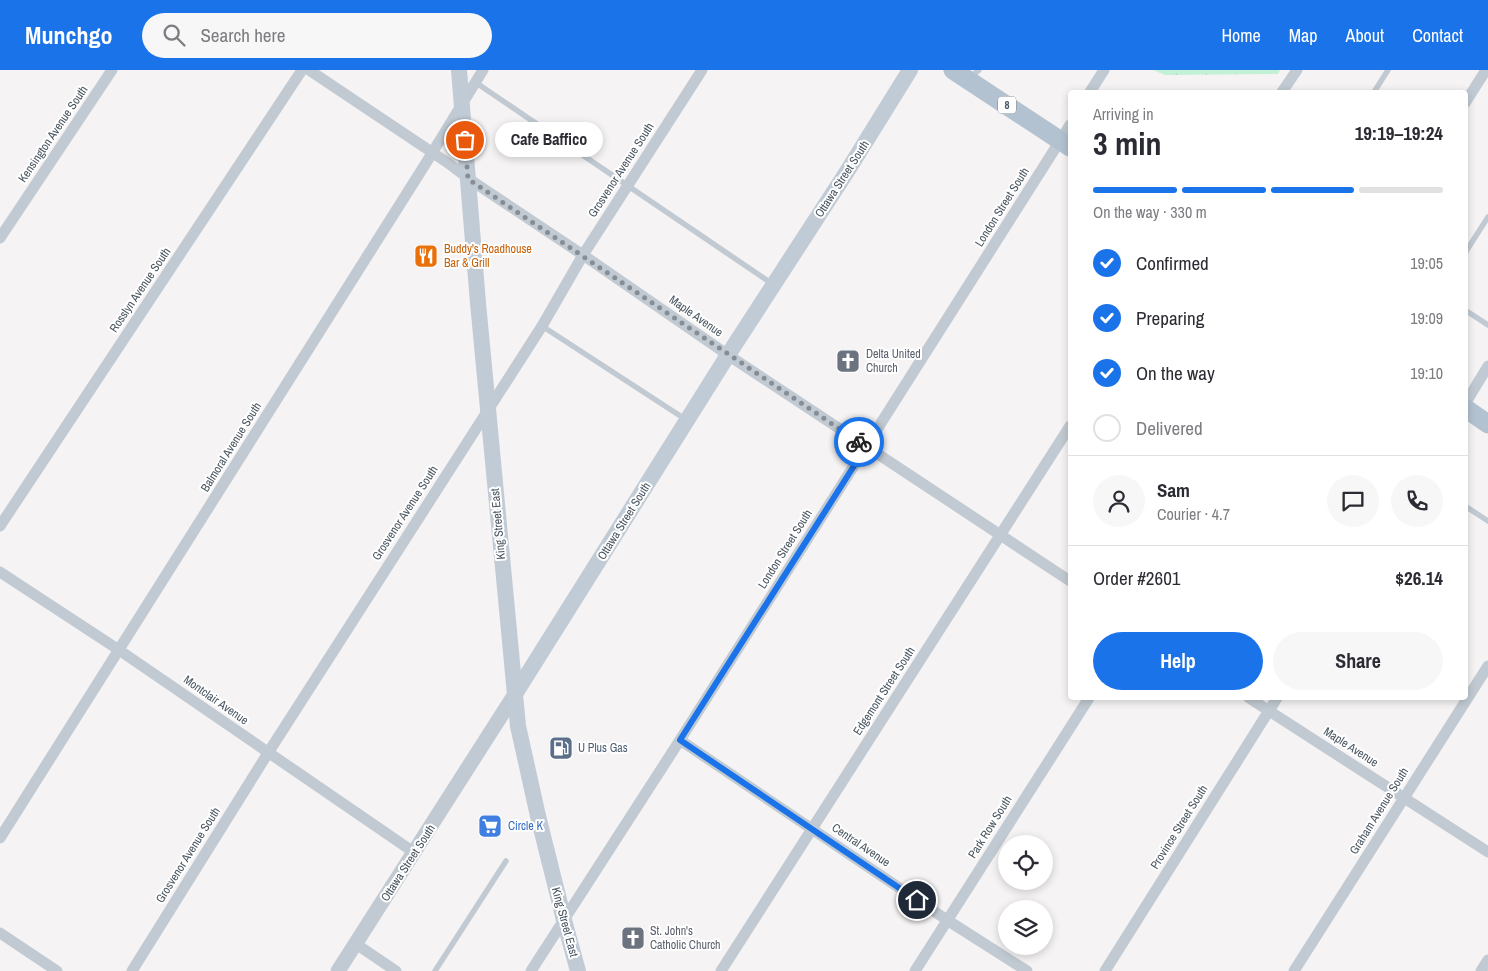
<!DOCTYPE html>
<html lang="en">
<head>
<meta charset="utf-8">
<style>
	body { margin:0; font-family:"Archivo Narrow",sans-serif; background:#f7f7f7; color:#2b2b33; height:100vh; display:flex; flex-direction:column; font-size:19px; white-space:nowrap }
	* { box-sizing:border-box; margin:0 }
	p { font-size:16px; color:#7c7c81 }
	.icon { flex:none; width:28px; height:28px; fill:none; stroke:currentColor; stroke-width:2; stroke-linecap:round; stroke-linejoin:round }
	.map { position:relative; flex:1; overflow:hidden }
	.side { position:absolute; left:1068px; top:20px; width:400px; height:610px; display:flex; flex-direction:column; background:#fff; border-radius:5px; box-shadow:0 2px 8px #0003 }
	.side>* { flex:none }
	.fabs { position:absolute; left:998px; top:765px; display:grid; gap:10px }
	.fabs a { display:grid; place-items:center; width:55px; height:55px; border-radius:50%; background:#fff; box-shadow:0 2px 8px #0003; font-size:25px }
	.pin { position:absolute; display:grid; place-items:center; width:42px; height:42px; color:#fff; margin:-21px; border:2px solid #fff; border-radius:50%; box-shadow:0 1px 5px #0007 }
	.courier { position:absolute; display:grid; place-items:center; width:50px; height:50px; margin:-25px; border:4px solid #1a73e8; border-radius:50%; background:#fff; color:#222; box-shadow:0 1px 6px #0007 }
	.bubble { position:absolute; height:35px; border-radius:18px; background:#fff; box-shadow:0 2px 8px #0003; font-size:16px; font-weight:700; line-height:35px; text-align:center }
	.head em { font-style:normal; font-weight:700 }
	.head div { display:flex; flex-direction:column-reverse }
	.head { display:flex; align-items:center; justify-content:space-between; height:85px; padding:0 25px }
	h1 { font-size:32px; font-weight:700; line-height:38px }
	.bar { display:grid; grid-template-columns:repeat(4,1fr); gap:8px 5px; align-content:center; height:60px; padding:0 25px }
	.bar i { height:6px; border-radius:4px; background:#e1e1e2 }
	.bar .current { background:#1a73e8 }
	.bar p { grid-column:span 4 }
	.line { display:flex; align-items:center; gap:12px; padding:0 25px; border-top:1px solid #e1e1e2 }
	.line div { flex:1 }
	.round { display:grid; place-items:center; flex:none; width:52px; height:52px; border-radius:26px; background:#f7f7f7 }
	ol { padding:0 25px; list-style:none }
	li { display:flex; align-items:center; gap:15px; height:55px }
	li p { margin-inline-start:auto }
	li .icon { padding:5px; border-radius:50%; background:#1a73e8; color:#fff; stroke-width:4 }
	li:last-child { color:#7c7c81 }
	li i { width:28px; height:28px; border:2px solid #e1e1e2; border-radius:50% }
	.cta { display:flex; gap:10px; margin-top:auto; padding:10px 25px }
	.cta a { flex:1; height:58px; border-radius:30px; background:#1a73e8; color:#fff; font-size:20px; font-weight:700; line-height:58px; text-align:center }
	.cta a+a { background:#f7f7f7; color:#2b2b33 }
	header { display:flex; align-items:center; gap:30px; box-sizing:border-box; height:70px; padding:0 25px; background:#1a73e8; color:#fff }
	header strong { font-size:24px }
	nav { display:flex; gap:28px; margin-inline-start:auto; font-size:18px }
	.search { width:350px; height:45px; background:#f7f7f7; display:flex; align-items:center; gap:12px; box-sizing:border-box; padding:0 18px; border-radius:28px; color:#7c7c81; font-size:19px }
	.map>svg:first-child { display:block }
	.grass { fill:url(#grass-tufts) }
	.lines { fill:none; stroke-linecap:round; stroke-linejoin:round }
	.service { stroke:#c1cad2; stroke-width:5.5 }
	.minor { stroke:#c1cad2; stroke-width:11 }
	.tertiary { stroke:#c1cad2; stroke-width:15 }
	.secondary { stroke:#c1cbd6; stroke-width:16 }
	.primary { stroke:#b3c2d1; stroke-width:19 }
	.done { stroke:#868d94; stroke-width:5; stroke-dasharray:0 9 }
	.route { stroke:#1a73e8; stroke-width:6 }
	.labels { text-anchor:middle; stroke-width:4; stroke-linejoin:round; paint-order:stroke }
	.shield { fill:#fff; stroke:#808990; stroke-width:1 }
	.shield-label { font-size:11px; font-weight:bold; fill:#4a5661 }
	.street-label { font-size:12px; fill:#4a5661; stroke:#fff }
	.food-label { font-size:12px; fill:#c56008; stroke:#fff; text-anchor:start }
	.worship-label { font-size:12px; fill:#5b616d; stroke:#fff; text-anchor:start }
	.service-label { font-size:12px; fill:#4e5e75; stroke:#fff; text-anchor:start }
	.shop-label { font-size:12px; fill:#366cbe; stroke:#fff; text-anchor:start }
</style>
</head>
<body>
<header>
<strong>Munchgo</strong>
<div class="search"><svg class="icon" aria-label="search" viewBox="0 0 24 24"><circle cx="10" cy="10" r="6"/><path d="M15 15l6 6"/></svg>Search here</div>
<nav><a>Home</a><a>Map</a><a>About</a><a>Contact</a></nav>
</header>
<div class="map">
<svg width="1488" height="901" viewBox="0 0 1488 901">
	<defs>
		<pattern id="grass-tufts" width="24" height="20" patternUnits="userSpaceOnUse" patternTransform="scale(1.25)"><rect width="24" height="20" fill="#c3f1d5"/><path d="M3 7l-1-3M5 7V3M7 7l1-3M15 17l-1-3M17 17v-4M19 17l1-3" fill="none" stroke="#a0c6b0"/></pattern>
	</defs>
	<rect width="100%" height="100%" fill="#f5f3f3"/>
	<path class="grass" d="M1153 0H1280L1278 4 1165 5Z"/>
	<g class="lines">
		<g class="service">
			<path d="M969 8 979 0"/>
			<path d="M475 12 771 213"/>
			<path d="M1374 22 1388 0"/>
			<path d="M1465 183 1488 147"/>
			<path d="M1465 240 1488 255"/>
			<path d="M542 256 685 349"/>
			<path d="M1465 436 1488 451"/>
			<path d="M435 901 506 791"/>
		</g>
		<g class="minor">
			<path d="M309 0 448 93 469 109 583 185 728 285 1070 511"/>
			<path d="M1090 22 1104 0"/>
			<path d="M1282 22 1297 0"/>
			<path d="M1465 33 1486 0"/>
			<path d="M0 168 112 0"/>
			<path d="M1465 334 1488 296"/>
			<path d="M0 456 302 0"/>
			<path d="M0 502 119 580 415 783"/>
			<path d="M1249 628 1488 782"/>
			<path d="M680 670 947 850 1027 901"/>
			<path d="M0 768 426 93 483 0"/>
			<path d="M0 863 57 901"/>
			<path d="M356 874 396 901"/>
			<path d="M132 901 268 683 542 256 583 185 702 0"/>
			<path d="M531 901 680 670 1070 55"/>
			<path d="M721 901 1070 356"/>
			<path d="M915 901 1089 628"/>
			<path d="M1105 901 1277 628"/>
			<path d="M1294 901 1488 596"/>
			<path d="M1481 901 1488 890"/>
		</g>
		<path class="tertiary" d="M338 901 515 624"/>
		<g class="secondary">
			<path d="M459 0 478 233 518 656 538 746 564 850 578 901"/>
			<path d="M515 624 728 285 848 100 910 0"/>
		</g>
		<g class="primary">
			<path d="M953 0 1070 77"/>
			<path d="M1465 338 1488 354"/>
		</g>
	</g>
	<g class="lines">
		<path class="done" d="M465 70 468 109 859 372"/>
		<path class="route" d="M859 372 866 377 680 670 917 830"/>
	</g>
	<defs>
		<g id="restaurant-square" transform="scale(1.25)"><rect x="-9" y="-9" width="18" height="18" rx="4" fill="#e8710a" stroke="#fff"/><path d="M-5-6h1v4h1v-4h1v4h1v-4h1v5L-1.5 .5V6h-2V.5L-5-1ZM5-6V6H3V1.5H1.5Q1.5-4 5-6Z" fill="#fff"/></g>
		<g id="church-square" transform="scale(1.25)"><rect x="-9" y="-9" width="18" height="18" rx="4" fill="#6b7280" stroke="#fff"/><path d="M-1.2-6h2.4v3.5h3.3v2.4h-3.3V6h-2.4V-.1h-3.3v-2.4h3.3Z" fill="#fff"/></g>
		<g id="fuel-square" transform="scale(1.25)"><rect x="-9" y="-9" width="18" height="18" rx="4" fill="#5c6f8a" stroke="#fff"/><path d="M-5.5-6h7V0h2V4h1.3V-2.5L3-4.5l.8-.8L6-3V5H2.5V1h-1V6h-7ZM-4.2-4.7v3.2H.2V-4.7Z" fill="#fff"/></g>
		<g id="supermarket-square" transform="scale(1.25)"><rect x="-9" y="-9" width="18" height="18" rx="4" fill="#3f7fe0" stroke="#fff"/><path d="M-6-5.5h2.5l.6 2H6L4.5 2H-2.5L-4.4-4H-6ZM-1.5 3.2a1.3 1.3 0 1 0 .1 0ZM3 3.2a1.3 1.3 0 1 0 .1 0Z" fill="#fff"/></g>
	</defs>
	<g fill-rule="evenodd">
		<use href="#restaurant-square" x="426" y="186"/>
		<use href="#church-square" x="848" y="291"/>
		<use href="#fuel-square" x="561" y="678"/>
		<use href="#supermarket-square" x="490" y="756"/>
		<use href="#church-square" x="633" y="868"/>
	</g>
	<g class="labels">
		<rect class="shield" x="998" y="26.5" width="18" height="17" rx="4"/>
		<g class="shield-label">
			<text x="1007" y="39">8</text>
		</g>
		<g class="street-label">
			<text transform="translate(53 64) rotate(-56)" y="4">Kensington Avenue South</text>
			<text transform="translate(621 100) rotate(-57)" y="4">Grosvenor Avenue South</text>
			<text transform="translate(842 109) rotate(-57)" y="4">Ottawa Street South</text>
			<text transform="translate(1002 137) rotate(-58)" y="4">London Street South</text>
			<text transform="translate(140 220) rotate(-56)" y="4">Rosslyn Avenue South</text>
			<text transform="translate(696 246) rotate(35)" y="4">Maple Avenue</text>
			<text transform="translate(231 377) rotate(-58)" y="4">Balmoral Avenue South</text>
			<text transform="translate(405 443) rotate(-57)" y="4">Grosvenor Avenue South</text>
			<text transform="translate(624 451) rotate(-58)" y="4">Ottawa Street South</text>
			<text transform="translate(498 454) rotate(-95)" y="4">King Street East</text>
			<text transform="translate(785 479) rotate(-58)" y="4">London Street South</text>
			<text transform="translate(884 621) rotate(-57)" y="4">Edgemont Street South</text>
			<text transform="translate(216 630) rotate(35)" y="4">Montclair Avenue</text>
			<text transform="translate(1351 677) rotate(33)" y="4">Maple Avenue</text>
			<text transform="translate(1379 741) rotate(-58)" y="4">Graham Avenue South</text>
			<text transform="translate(990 757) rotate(-58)" y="4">Park Row South</text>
			<text transform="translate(1179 757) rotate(-58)" y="4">Province Street South</text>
			<text transform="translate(861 775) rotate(34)" y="4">Central Avenue</text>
			<text transform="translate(188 785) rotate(-58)" y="4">Grosvenor Avenue South</text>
			<text transform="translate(408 793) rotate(-57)" y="4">Ottawa Street South</text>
			<text transform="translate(565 852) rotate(75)" y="4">King Street East</text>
		</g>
		<g class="food-label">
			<text x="444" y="183">Buddy's Roadhouse<tspan x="444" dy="14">Bar &amp; Grill</tspan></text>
		</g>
		<g class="worship-label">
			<text x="866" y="288">Delta United<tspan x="866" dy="14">Church</tspan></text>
			<text x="650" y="865">St. John's<tspan x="650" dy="14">Catholic Church</tspan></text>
		</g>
		<g class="service-label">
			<text x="578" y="682">U Plus Gas</text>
		</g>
		<g class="shop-label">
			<text x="508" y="760">Circle K</text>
		</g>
	</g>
</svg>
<div class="fabs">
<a><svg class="icon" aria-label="locate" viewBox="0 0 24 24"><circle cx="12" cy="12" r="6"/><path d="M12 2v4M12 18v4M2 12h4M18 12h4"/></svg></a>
<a><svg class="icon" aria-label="layers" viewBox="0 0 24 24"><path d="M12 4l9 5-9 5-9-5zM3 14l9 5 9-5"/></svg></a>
</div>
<div class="pin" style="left:465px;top:70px;background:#ea580c"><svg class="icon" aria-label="bag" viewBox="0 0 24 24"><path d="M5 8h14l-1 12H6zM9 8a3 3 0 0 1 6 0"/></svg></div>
<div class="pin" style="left:917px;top:830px;background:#1f2937"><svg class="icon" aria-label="home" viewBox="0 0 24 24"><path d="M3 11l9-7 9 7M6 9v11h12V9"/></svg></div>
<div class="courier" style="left:859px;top:372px"><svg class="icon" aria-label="bike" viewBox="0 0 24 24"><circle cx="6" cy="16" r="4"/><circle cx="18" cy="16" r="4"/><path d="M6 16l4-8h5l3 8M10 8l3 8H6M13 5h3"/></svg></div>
<div class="bubble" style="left:495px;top:52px;width:108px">Cafe Baffico</div>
<section class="side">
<div class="head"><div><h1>3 min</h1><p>Arriving in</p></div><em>19:19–19:24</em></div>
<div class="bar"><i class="current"></i><i class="current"></i><i class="current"></i><i></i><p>On the way · 330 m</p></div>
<ol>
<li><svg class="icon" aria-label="check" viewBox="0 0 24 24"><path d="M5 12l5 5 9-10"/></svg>Confirmed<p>19:05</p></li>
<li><svg class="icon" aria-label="check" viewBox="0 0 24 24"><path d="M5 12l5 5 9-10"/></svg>Preparing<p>19:09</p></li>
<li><svg class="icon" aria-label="check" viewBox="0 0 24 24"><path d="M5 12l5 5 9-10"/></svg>On the way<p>19:10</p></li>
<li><i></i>Delivered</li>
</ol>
<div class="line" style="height:90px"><a class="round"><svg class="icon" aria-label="person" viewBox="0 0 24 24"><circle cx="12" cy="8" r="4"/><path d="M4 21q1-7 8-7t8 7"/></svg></a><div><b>Sam</b><p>Courier · 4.7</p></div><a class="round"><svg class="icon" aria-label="chat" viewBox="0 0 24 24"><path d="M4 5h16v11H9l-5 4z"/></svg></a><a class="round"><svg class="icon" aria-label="phone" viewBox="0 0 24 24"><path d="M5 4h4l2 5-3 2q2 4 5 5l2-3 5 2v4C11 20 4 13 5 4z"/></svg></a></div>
<div class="line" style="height:65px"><div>Order #2601</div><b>$26.14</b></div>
<div class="cta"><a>Help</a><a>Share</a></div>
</section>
</div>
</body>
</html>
